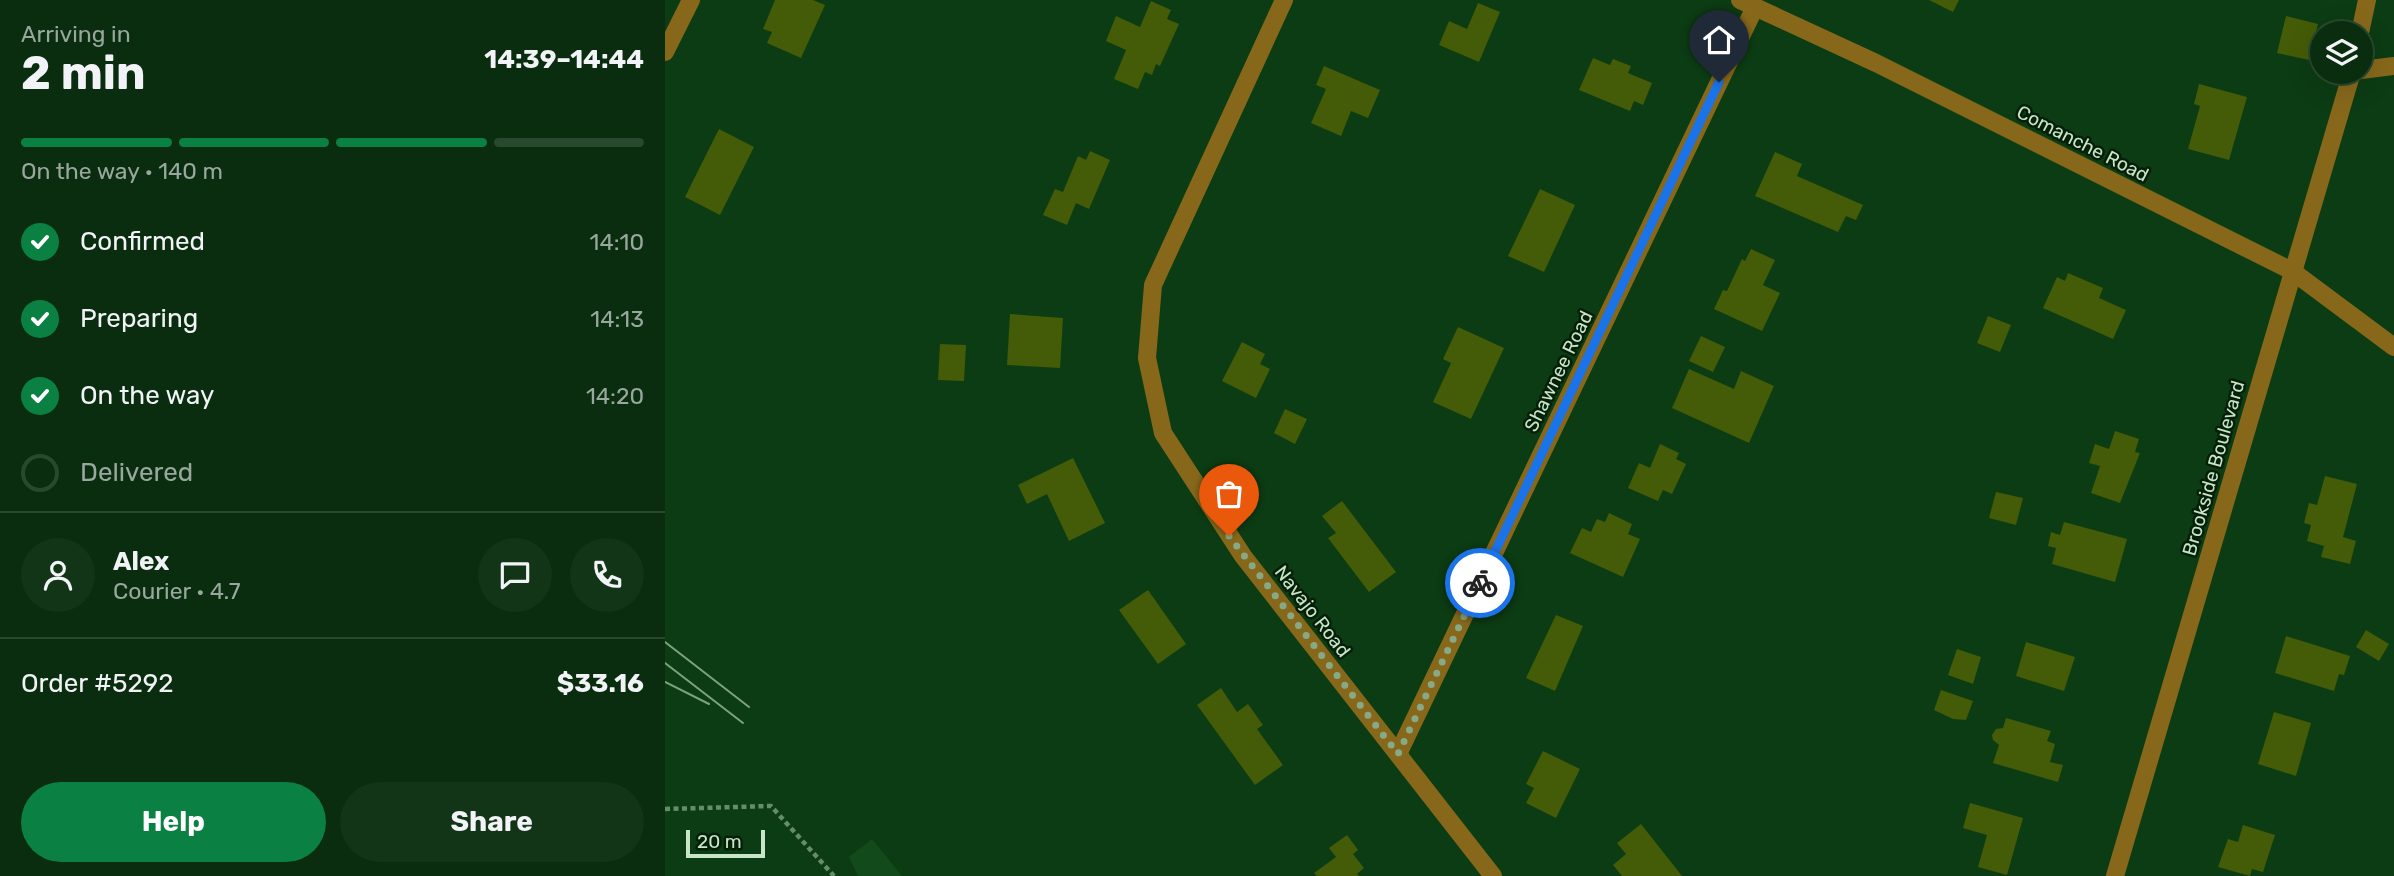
<!DOCTYPE html>
<html lang="en">
<head>
<meta charset="utf-8">
<style>
	body { margin:0; font-family:Rubik,sans-serif; background:#123517; color:#f1f3f6; height:100vh; display:flex; flex-direction:column; font-size:26px; white-space:nowrap }
	* { box-sizing:border-box; margin:0 }
	p { font-size:23px; color:#99a89e }
	.icon { flex:none; width:38px; height:38px; fill:none; stroke:currentColor; stroke-width:2; stroke-linecap:round; stroke-linejoin:round }
	.map { position:relative; flex:1; overflow:hidden }
	.side { display:flex; flex-direction:column; background:#092d0e; width:665px }
	.side>* { flex:none }
	.tools { position:absolute; left:1645px; top:21px; display:grid; gap:14px }
	.tools a { display:grid; place-items:center; width:63px; height:63px; border-radius:50%; background:#092d0e; box-shadow:0 7px 28px #0002,0 0 0 2px #29492e; font-size:35px }
	.scale { position:absolute; left:21px; bottom:18px; width:79px; box-sizing:border-box; padding-left:7px; border:4px solid #c7e6c7; border-top:0; font-size:19px; line-height:24px; white-space:nowrap; color:#c7e6c7; -webkit-text-stroke:5px #061f09; paint-order:stroke }
	.pin { position:absolute; display:grid; place-items:center; width:60px; height:60px; color:#fff; margin:-72px -30px; border-radius:50% 50% 50% 0; rotate:-45deg; box-shadow:0 0 7px #0007 }
	.pin .icon { rotate:45deg }
	.courier { position:absolute; display:grid; place-items:center; width:70px; height:70px; margin:-35px; border:5px solid #1a73e8; border-radius:50%; background:#fff; color:#222; box-shadow:0 2px 9px #0007 }
	.headline em { font-style:normal; font-weight:700 }
	.headline div { display:flex; flex-direction:column-reverse }
	.headline { display:flex; align-items:center; justify-content:space-between; height:119px; padding:0 21px }
	h1 { font-size:46px; font-weight:700; line-height:52px }
	.bar { display:grid; grid-template-columns:repeat(4,1fr); gap:10px 7px; align-content:center; height:84px; padding:0 21px }
	.bar i { height:9px; border-radius:5px; background:#29492e }
	.bar .active { background:#0b8043 }
	.bar p { grid-column:span 4 }
	.line { display:flex; align-items:center; gap:18px; padding:0 21px; border-top:2px solid #29492e }
	.line div { flex:1 }
	.round { display:grid; place-items:center; flex:none; width:74px; height:74px; border-radius:37px; background:#123517 }
	ol { padding:0 21px; list-style:none }
	li { display:flex; align-items:center; gap:21px; height:77px }
	li p { margin-inline-start:auto }
	li .icon { padding:7px; border-radius:50%; background:#0b8043; color:#fff; stroke-width:4 }
	li:last-child { color:#99a89e }
	li i { width:38px; height:38px; border:4px solid #29492e; border-radius:50% }
	.button { display:flex; gap:14px; margin-top:auto; padding:14px 21px }
	.button a { flex:1; height:80px; border-radius:42px; background:#0b8043; color:#fff; font-size:28px; font-weight:700; line-height:80px; text-align:center }
	.button a+a { background:#123517; color:#f1f3f6 }
	main { display:flex; flex:1; min-height:0 }
	.map>svg:first-child { display:block }
	.built { fill:#134a1c }
	.building { fill:#445b07 }
	.lines { fill:none; stroke-linecap:round; stroke-linejoin:round }
	.path { stroke:#658d68; stroke-width:4.5; stroke-dasharray:5 3.5; stroke-linecap:butt }
	.minor { stroke:#87681b; stroke-width:18 }
	.tram { stroke:#7ca27f; stroke-width:2 }
	.done { stroke:#86aa88; stroke-width:7; stroke-dasharray:0 12.6 }
	.route { stroke:#1a73e8; stroke-width:9 }
	.labels { text-anchor:middle; stroke-width:5; stroke-linejoin:round; paint-order:stroke }
	.street-label { font-size:19px; fill:#c7e6c7; stroke:#061f09 }
</style>
</head>
<body>
<main>
<section class="side">
<div class="headline"><div><h1>2 min</h1><p>Arriving in</p></div><em>14:39–14:44</em></div>
<div class="bar"><i class="active"></i><i class="active"></i><i class="active"></i><i></i><p>On the way · 140 m</p></div>
<ol>
<li><svg class="icon" aria-label="check" viewBox="0 0 24 24"><path d="M5 12l5 5 9-10"/></svg>Confirmed<p>14:10</p></li>
<li><svg class="icon" aria-label="check" viewBox="0 0 24 24"><path d="M5 12l5 5 9-10"/></svg>Preparing<p>14:13</p></li>
<li><svg class="icon" aria-label="check" viewBox="0 0 24 24"><path d="M5 12l5 5 9-10"/></svg>On the way<p>14:20</p></li>
<li><i></i>Delivered</li>
</ol>
<div class="line" style="height:126px"><a class="round"><svg class="icon" aria-label="person" viewBox="0 0 24 24"><circle cx="12" cy="8" r="4"/><path d="M4 21q1-7 8-7t8 7"/></svg></a><div><b>Alex</b><p>Courier · 4.7</p></div><a class="round"><svg class="icon" aria-label="chat" viewBox="0 0 24 24"><path d="M4 5h16v11H9l-5 4z"/></svg></a><a class="round"><svg class="icon" aria-label="phone" viewBox="0 0 24 24"><path d="M5 4h4l2 5-3 2q2 4 5 5l2-3 5 2v4C11 20 4 13 5 4z"/></svg></a></div>
<div class="line" style="height:91px"><div>Order #5292</div><b>$33.16</b></div>
<div class="button"><a>Help</a><a>Share</a></div>
</section>
<div class="map">
<svg width="1729" height="876" viewBox="0 0 1729 876">
	<rect width="100%" height="100%" fill="#0c3c13"/>
	<path class="built" d="M207 839 237 876H193L184 857Z"/>
	<g class="building">
		<path d="M110 0H148L160 5 136 58 102 43 107 32 98 29Z"/>
		<path d="M1264 0H1294L1288 12Z"/>
		<path d="M486 1 506 10 502 19 514 24 495 66 491 64 487 75 480 72 473 89 449 79 461 50 441 41 451 16 475 27Z"/>
		<path d="M813 3 835 12 814 62 774 45 784 21 802 29Z"/>
		<path d="M1621 16 1653 24 1644 60 1612 53Z"/>
		<path d="M928 58 945 65 948 59 966 66 963 73 987 83 978 105 969 101 965 111 914 90Z"/>
		<path d="M659 66 715 90 703 118 686 111 676 136 646 123 661 89 651 85Z"/>
		<path d="M1534 84 1582 97 1564 160 1523 149 1535 106 1529 104Z"/>
		<path d="M54 129 89 147 55 215 20 197Z"/>
		<path d="M425 151 445 160 424 209 411 203 402 225 378 215 390 189 398 192 413 156 421 160Z"/>
		<path d="M1110 152 1137 164 1132 176 1198 205 1191 220 1181 216 1173 232 1090 196Z"/>
		<path d="M875 189 910 205 879 272 843 256Z"/>
		<path d="M1086 249 1110 260 1098 285 1115 293 1097 331 1049 309 1058 290 1062 291 1077 259 1080 261Z"/>
		<path d="M1403 273 1438 288 1434 298 1461 310 1448 339 1378 308 1392 277 1400 281Z"/>
		<path d="M345 314 398 318 395 368 342 365Z"/>
		<path d="M1323 316 1346 325 1335 352 1312 343Z"/>
		<path d="M793 327 839 348 806 419 768 402 786 363 778 359Z"/>
		<path d="M1036 336 1060 347 1048 372 1024 361Z"/>
		<path d="M577 342 600 354 595 364 605 369 591 398 557 381Z"/>
		<path d="M275 344 301 345 299 381 273 380Z"/>
		<path d="M1024 369 1069 389 1076 371 1109 386 1084 443 1007 408Z"/>
		<path d="M620 409 642 419 630 444 609 433Z"/>
		<path d="M1450 431 1474 439 1470 452 1475 453 1455 503 1426 493 1435 466 1424 463 1430 444 1444 449Z"/>
		<path d="M995 444 1014 453 1011 459 1021 464 1007 494 998 490 993 501 963 488 974 463 985 468Z"/>
		<path d="M408 458 440 523 404 541 382 494 362 504 353 485Z"/>
		<path d="M1660 476 1692 484 1678 537 1691 541 1685 564 1656 557 1659 546 1642 541 1646 525 1639 523 1644 503 1652 505Z"/>
		<path d="M1331 492 1358 498 1351 525 1324 518Z"/>
		<path d="M677 501 731 572 704 592 663 538 671 533 657 516Z"/>
		<path d="M944 513 967 524 963 534 975 539 958 577 905 553 917 528 926 532 932 519 940 522Z"/>
		<path d="M1399 522 1462 539 1450 582 1387 564 1391 548 1383 546 1386 532 1395 535Z"/>
		<path d="M483 590 521 644 493 664 454 610Z"/>
		<path d="M891 615 918 626 890 691 861 678Z"/>
		<path d="M1701 630 1724 644 1714 661 1691 647Z"/>
		<path d="M1621 636 1685 656 1679 675 1674 674 1669 691 1610 673Z"/>
		<path d="M1361 642 1410 657 1399 691 1351 676Z"/>
		<path d="M1292 649 1316 657 1308 684 1283 675Z"/>
		<path d="M556 688 572 712 583 704 598 725 592 729 618 765 590 785 532 705Z"/>
		<path d="M1276 690 1308 701 1301 720 1288 719 1269 710Z"/>
		<path d="M1609 712 1646 723 1631 776 1593 764Z"/>
		<path d="M1341 718 1386 731 1382 741 1390 744 1385 762 1398 765 1393 782 1328 763 1334 745 1328 740 1327 735 1331 729 1338 728Z"/>
		<path d="M878 751 915 769 891 818 861 803 869 788 861 784Z"/>
		<path d="M1305 803 1358 818 1342 875 1313 867 1322 835 1298 828Z"/>
		<path d="M976 824 1017 876H957L948 865 961 854 952 843Z"/>
		<path d="M1578 825 1610 835 1598 872 1587 869 1585 876 1553 867 1563 839 1573 842Z"/>
		<path d="M682 835 693 850 688 854 699 868 692 874 694 876H652L649 873 671 857 664 848Z"/>
	</g>
	<g class="lines">
		<path class="path" d="M0 809 106 806 169 876"/>
		<g class="minor">
			<path d="M619 0 488 285 482 358 498 433 578 556 828 876"/>
			<path d="M1075 0 1211 63 1627 271 1729 347"/>
			<path d="M1695 33 1702 0"/>
			<path d="M0 52 26 0"/>
			<path d="M1696 70 1729 66"/>
			<path d="M733 754 1090 7"/>
			<path d="M1450 876 1687 72"/>
		</g>
		<g class="tram">
			<path d="M0 642 84 707"/>
			<path d="M0 663 78 723"/>
			<path d="M0 682 44 704"/>
		</g>
	</g>
	<g class="lines">
		<path class="done" d="M564 536 733 754 815 583"/>
		<path class="route" d="M815 583 1054 82"/>
	</g>
	<g class="labels">
		<g class="street-label">
			<text transform="translate(1418 143) rotate(27)" y="7">Comanche Road</text>
			<text transform="translate(893 371) rotate(-64)" y="7">Shawnee Road</text>
			<text transform="translate(1548 468) rotate(-74)" y="7">Brookside Boulevard</text>
			<text transform="translate(648 611) rotate(52)" y="7">Navajo Road</text>
		</g>
	</g>
</svg>
<div class="tools">
<a><svg class="icon" aria-label="layers" viewBox="0 0 24 24"><path d="M12 4l9 5-9 5-9-5zM3 14l9 5 9-5"/></svg></a>
</div>
<div class="scale">20 m</div>
<div class="pin" style="left:564px;top:536px;background:#ea580c"><svg class="icon" aria-label="bag" viewBox="0 0 24 24"><path d="M5 8h14l-1 12H6zM9 8a3 3 0 0 1 6 0"/></svg></div>
<div class="pin" style="left:1054px;top:82px;background:#1f2937"><svg class="icon" aria-label="home" viewBox="0 0 24 24"><path d="M3 11l9-7 9 7M6 9v11h12V9"/></svg></div>
<div class="courier" style="left:815px;top:583px"><svg class="icon" aria-label="bike" viewBox="0 0 24 24"><circle cx="6" cy="16" r="4"/><circle cx="18" cy="16" r="4"/><path d="M6 16l4-8h5l3 8M10 8l3 8H6M13 5h3"/></svg></div>
</div>
</main>
</body>
</html>
